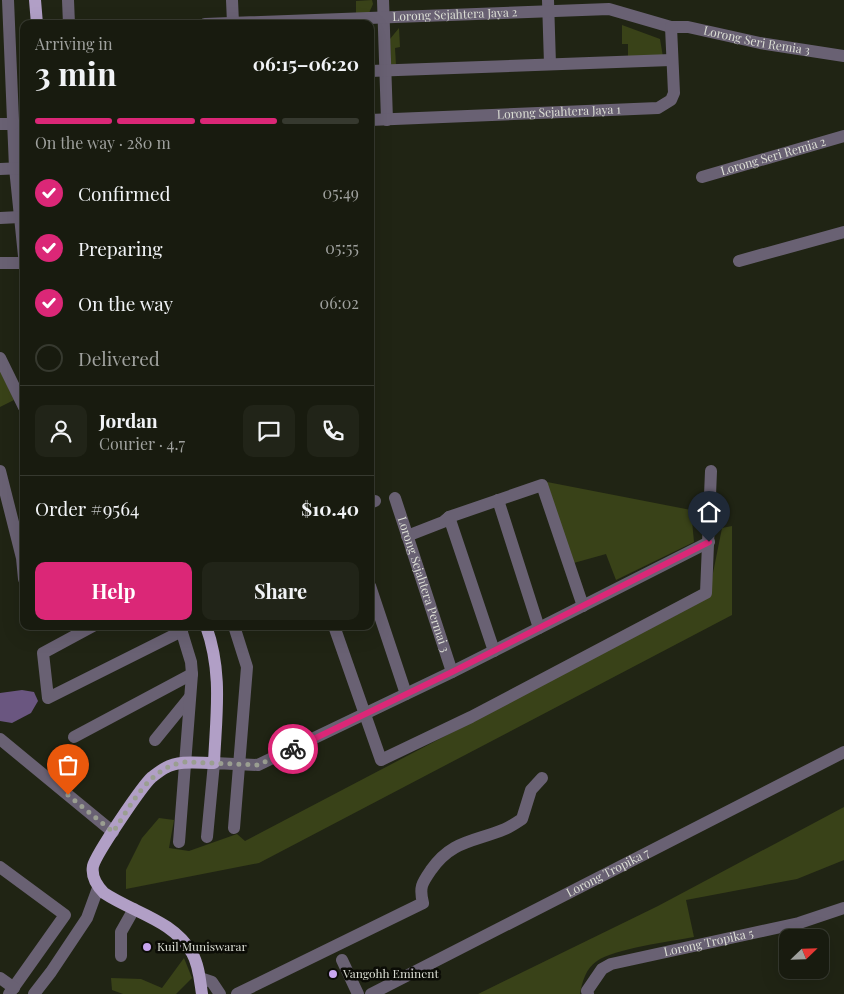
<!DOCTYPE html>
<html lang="en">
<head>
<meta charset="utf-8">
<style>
	body { margin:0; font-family:"Playfair Display",serif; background:#212418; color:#f1f3f6; height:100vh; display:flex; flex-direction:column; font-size:19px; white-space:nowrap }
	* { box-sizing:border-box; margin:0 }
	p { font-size:16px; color:#9fa19e }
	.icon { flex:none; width:28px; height:28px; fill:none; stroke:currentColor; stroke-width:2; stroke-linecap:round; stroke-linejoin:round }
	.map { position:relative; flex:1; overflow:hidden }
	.panel { position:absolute; left:20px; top:20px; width:354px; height:610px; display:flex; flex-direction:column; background:#181b0f; border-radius:10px; box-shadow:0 5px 20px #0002,0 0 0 1px #36392f }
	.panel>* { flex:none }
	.needle { width:32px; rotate:67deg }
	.buttons { position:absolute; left:779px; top:929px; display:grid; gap:10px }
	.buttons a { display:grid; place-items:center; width:50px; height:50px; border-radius:10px; background:#181b0f; box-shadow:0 5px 20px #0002,0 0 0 1px #36392f; font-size:25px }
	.pin { position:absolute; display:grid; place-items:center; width:42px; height:42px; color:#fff; margin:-51px -21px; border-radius:50% 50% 50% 0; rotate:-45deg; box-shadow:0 0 5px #0007 }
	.pin .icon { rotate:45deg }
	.courier { position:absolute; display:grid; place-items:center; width:50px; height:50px; margin:-25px; border:4px solid #db2777; border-radius:50%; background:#fff; color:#222; box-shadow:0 1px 6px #0007 }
	.headline em { font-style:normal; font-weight:700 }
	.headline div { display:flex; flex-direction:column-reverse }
	.headline { display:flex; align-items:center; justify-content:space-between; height:85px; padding:0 15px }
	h1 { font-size:32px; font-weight:700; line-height:38px }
	.bar { display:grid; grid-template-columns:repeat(4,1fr); gap:8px 5px; align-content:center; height:60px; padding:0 15px }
	.bar i { height:6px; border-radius:4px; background:#36392f }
	.bar .active { background:#db2777 }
	.bar p { grid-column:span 4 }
	.line { display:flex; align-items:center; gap:12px; padding:0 15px; border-top:1px solid #36392f }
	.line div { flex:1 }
	.round { display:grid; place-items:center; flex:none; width:52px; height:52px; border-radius:10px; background:#212418 }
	ol { padding:0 15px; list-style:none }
	li { display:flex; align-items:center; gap:15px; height:55px }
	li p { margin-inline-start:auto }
	li .icon { padding:5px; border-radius:50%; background:#db2777; color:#fff; stroke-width:4 }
	li:last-child { color:#9fa19e }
	li i { width:28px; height:28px; border:2px solid #36392f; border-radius:50% }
	.primary-button { display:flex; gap:10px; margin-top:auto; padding:10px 15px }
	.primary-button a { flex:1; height:58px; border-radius:10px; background:#db2777; color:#fff; font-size:20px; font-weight:700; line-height:58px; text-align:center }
	.primary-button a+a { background:#212418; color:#f1f3f6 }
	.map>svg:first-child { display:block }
	.green { fill:#394218 }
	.water { fill:#6a5680 }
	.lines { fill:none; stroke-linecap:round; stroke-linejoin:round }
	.minor { stroke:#696173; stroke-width:12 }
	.major { stroke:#b19fc6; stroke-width:12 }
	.done { stroke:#9a9e91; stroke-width:5; stroke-dasharray:0 9 }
	.route { stroke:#db2777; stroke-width:6 }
	.poi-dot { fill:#c8a6ef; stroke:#0b0c06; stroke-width:2 }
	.labels { text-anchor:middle; stroke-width:5; stroke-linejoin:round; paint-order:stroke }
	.street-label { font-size:12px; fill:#dcdfd5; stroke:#0b0c06 }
	.poi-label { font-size:12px; fill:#dcdfd5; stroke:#0b0c06; text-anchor:start }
</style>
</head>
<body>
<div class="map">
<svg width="844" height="994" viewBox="0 0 844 994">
	<rect width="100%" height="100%" fill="#202414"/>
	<g class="green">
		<path d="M372 0 373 4 369 13 356 14V1Z"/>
		<path d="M622 25 660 39 663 57 628 58V44H622Z"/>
		<path d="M399 28 400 47 395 48 396 65H391L390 39Z"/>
		<path d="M0 370 14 400 0 407Z"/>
		<path d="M542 481 691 510 694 542 616 580 606 554 570 564Z"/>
		<path d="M732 526V615L259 863 126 889V870L142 838 159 818 174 820 169 848 189 851 237 834 245 841 708 598 722 528Z"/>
		<path d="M844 807V860L797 879 686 900 694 937C672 941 613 949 597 961 586 968 582 982 580 994H478L658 906Z"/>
		<path d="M184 958 192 978 176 994H123L112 990 111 978 141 979 162 988Z"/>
	</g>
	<path class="water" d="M22 690 34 692 38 701 31 713 12 723 0 721V693Z"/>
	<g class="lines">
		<g class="minor">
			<path d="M8 0 15 168 24 256"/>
			<path d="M68 0 69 24"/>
			<path d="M232 0 233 23"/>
			<path d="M383 0 387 120"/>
			<path d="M548 0 550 64"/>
			<path id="s1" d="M205 24 609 9 671 27H688L760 43 844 56"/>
			<path d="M370 71 671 60"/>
			<path id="s2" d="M370 120 658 108 671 100 674 93 671 27"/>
			<path d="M0 124H13"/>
			<path d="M0 169 24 168"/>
			<path id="s3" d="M702 177 844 136"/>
			<path d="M0 218 20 217"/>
			<path d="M739 261 844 232"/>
			<path d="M0 263H24"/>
			<path d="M0 358 24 407"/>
			<path d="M0 471 22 558 24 579"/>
			<path id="s4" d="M395 498 452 672"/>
			<path d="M498 500 539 628"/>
			<path d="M370 503 375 501"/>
			<path d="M449 517 494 651"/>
			<path d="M407 536 443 522 449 517 542 485 583 606"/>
			<path d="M370 586 406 694"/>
			<path d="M93 626 43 653 48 698 182 631"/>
			<path d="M234 626 247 667 234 828"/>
			<path d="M334 626 381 760 471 717 706 593 711 471"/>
			<path d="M74 737 192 674"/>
			<path d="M0 739 113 832"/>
			<path d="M155 740 190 697"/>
			<path d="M207 837 214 763 258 765 452 672 709 542"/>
			<path d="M179 842 192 674 191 662 180 626"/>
			<path d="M0 867 65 915 9 994"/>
			<path d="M121 956V932L134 909"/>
			<path d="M342 960 358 994"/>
			<path d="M0 978 14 988"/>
			<path d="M200 978 212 982 220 994"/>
			<path d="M34 994 51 972 87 918 98 888"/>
			<path d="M237 994 423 903C419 887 422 883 431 870 452 840 474 842 505 829 510 827 516 823 522 819L531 790 542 778"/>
			<path id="s5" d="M371 994 844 752"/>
			<path id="s6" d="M588 994 587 991 602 969 611 964 799 923 844 908"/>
		</g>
		<g class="major">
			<path d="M35 0 37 24"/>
			<path d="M202 994C200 981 199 965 192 953 173 920 134 913 104 893 97 886 91 877 93 866 96 854 142 786 152 777 156 774 161 770 165 768 180 760 197 763 214 763 216 715 223 673 206 626"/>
		</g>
	</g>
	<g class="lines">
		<path class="done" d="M68 795 113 832C132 804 149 767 185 762L258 765 293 749"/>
		<path class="route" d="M293 749 452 672 709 542"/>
	</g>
	<g class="poi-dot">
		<circle cx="147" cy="947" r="5"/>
		<circle cx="333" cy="974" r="5"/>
	</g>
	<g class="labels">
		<g class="street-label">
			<text dy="4" stroke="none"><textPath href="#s1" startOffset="250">Lorong Sejahtera Jaya 2</textPath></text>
			<text dy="4" stroke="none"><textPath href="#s1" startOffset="556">Lorong Seri Remia 3</textPath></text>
			<text dy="4" stroke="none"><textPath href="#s2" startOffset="189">Lorong Sejahtera Jaya 1</textPath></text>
			<text dy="4" stroke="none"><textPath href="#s3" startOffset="74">Lorong Seri Remia 2</textPath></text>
			<text dy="4" stroke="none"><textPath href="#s4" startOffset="91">Lorong Sejahtera Permai 3</textPath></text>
			<text dy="4" stroke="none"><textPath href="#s5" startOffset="266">Lorong Tropika 7</textPath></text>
			<text dy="4" stroke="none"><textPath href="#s6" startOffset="140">Lorong Tropika 5</textPath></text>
		</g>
		<g class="poi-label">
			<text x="157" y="951">Kuil Muniswarar</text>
			<text x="343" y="978">Vangohh Eminent</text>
		</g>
	</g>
</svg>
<div class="buttons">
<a><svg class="needle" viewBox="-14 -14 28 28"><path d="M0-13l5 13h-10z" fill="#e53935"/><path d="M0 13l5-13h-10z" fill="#9fa19e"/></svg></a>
</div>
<div class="pin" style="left:68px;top:795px;background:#ea580c"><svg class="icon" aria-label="bag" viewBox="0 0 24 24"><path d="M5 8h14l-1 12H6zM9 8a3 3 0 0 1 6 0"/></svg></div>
<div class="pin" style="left:709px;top:542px;background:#1f2937"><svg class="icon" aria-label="home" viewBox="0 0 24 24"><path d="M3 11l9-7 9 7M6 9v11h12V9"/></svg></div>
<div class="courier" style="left:293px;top:749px"><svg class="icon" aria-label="bike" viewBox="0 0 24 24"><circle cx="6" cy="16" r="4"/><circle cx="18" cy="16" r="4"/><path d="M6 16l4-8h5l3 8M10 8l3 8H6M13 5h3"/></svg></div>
<section class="panel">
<div class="headline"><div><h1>3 min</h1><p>Arriving in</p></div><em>06:15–06:20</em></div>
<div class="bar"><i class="active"></i><i class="active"></i><i class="active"></i><i></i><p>On the way · 280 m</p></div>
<ol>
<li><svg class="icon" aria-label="check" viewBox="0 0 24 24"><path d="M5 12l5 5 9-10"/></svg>Confirmed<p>05:49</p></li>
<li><svg class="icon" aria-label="check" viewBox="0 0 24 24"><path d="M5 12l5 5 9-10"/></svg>Preparing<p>05:55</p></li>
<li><svg class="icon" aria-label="check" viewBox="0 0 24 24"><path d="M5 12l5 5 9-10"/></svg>On the way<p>06:02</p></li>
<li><i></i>Delivered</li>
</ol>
<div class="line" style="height:90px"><a class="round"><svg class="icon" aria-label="person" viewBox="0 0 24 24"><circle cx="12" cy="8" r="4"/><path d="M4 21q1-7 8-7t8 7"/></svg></a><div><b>Jordan</b><p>Courier · 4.7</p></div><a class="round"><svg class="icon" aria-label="chat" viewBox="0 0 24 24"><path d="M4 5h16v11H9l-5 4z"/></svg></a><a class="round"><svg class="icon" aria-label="phone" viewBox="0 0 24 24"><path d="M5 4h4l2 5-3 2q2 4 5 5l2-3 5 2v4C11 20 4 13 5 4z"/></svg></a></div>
<div class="line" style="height:65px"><div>Order #9564</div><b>$10.40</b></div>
<div class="primary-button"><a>Help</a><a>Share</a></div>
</section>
</div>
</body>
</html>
